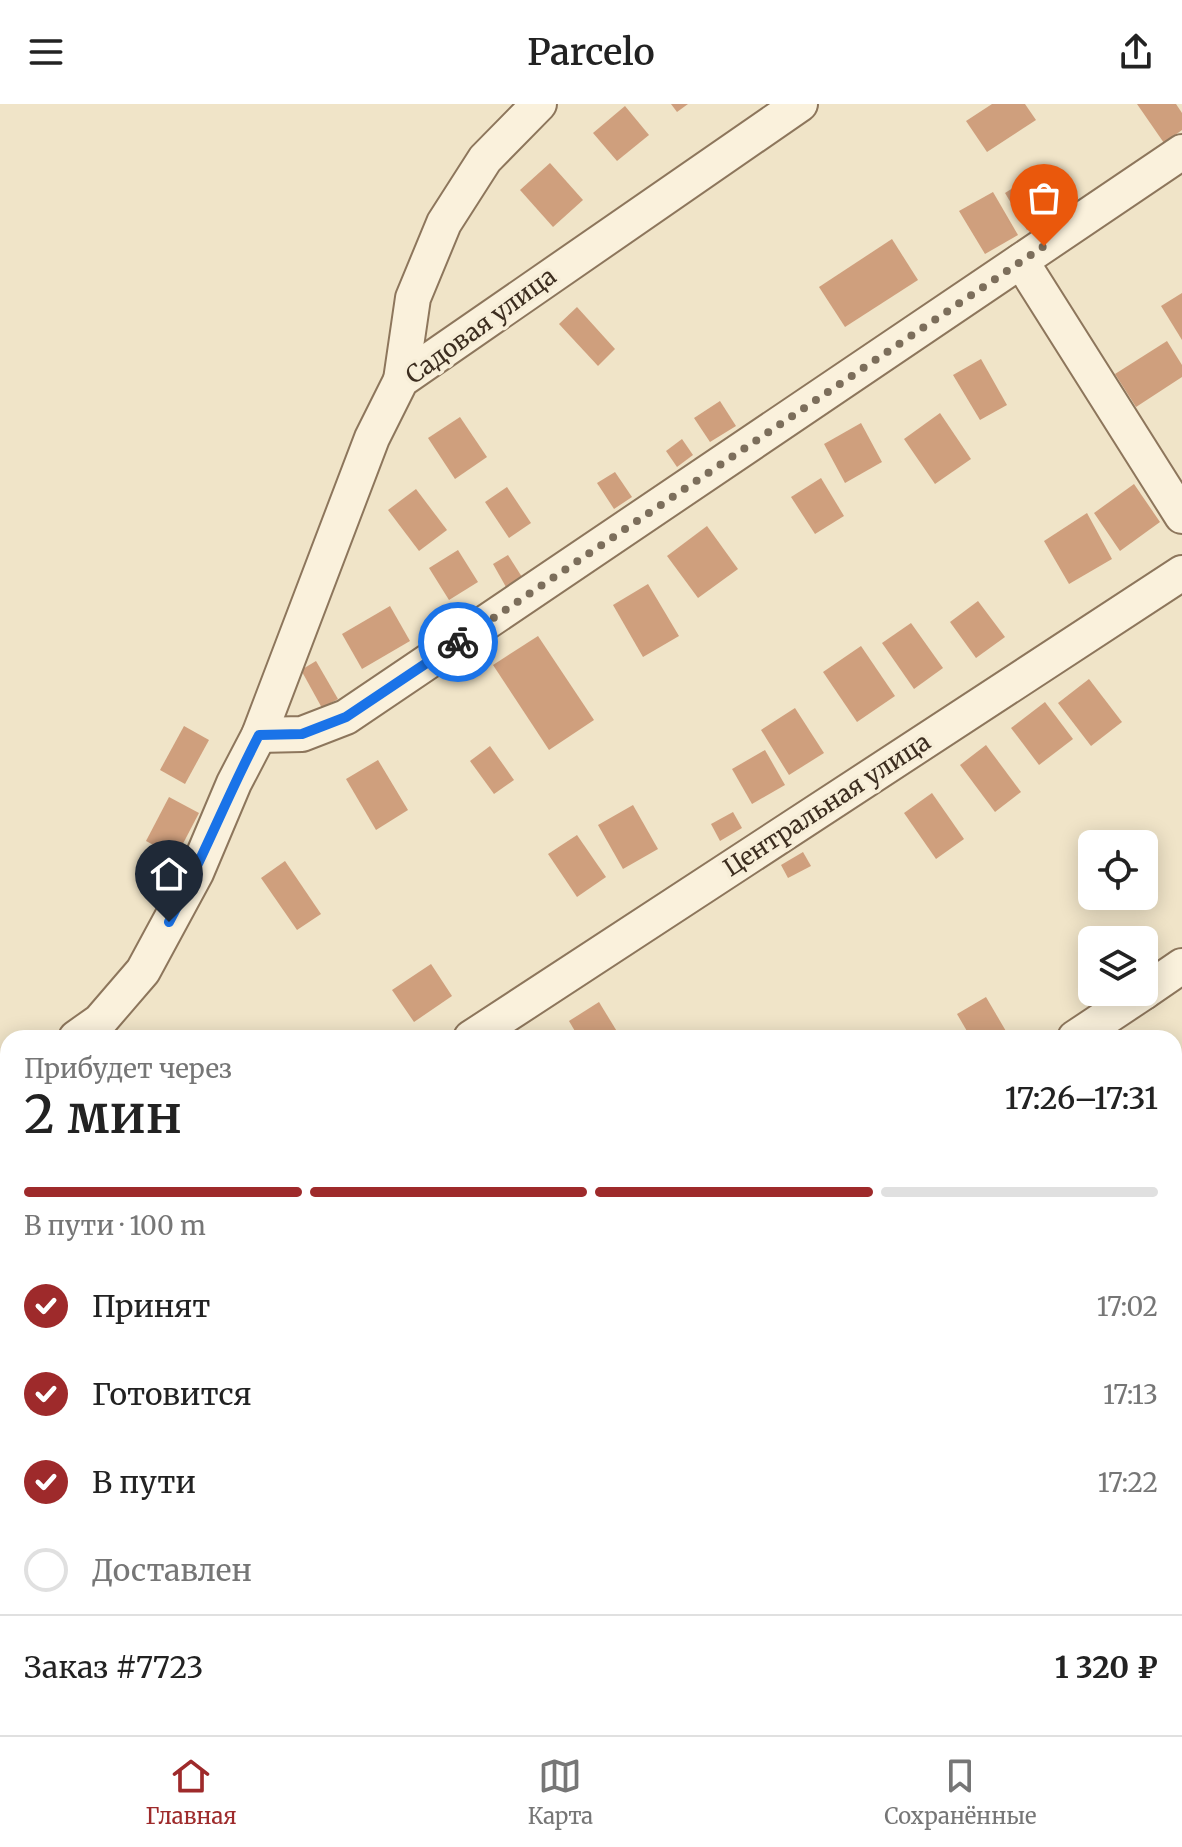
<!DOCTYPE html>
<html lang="ru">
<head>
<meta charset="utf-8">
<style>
	body { margin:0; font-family:Merriweather,serif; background:#f6f6f6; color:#222; height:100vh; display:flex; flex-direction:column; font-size:30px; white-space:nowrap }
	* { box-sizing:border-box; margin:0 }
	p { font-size:26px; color:#767676 }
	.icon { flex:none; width:44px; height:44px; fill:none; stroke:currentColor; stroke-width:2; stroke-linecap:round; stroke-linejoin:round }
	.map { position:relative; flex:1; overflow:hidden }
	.drawer { position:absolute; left:0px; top:926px; width:1182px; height:706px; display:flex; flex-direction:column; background:#fff; border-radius:24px 24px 0 0; box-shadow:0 4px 20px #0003 }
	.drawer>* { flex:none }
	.controls { position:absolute; left:1078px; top:726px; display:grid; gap:16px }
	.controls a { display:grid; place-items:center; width:80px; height:80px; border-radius:12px; background:#fff; box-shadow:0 4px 20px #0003; font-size:40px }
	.pin { position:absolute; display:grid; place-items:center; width:68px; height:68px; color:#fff; margin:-82px -34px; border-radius:50% 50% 50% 0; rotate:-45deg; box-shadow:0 0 8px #0007 }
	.pin .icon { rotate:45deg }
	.courier { position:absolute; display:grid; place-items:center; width:80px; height:80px; margin:-40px; border:6px solid #1a73e8; border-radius:50%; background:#fff; color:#222; box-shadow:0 2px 10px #0007 }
	.headline em { font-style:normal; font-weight:600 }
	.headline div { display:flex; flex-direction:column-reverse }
	.headline { display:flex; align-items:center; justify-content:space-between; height:136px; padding:0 24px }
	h1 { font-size:52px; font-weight:600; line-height:60px }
	.bar { display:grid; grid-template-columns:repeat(4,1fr); gap:12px 8px; align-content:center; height:96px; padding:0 24px }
	.bar i { height:10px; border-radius:6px; background:#e0e0e0 }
	.bar .current { background:#9e2a2b }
	.bar p { grid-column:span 4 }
	.line { display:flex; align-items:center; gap:20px; padding:0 24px; border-top:2px solid #e0e0e0 }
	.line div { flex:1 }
	ol { padding:0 24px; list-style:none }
	li { display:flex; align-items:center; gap:24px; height:88px }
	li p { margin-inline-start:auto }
	li .icon { padding:8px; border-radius:50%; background:#9e2a2b; color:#fff; stroke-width:4 }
	li:last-child { color:#767676 }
	li i { width:44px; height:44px; border:4px solid #e0e0e0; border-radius:50% }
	header { display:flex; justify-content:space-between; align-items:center; height:104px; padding:0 24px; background:#fff; font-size:36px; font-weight:600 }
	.dock { display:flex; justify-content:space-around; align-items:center; height:112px; border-top:2px solid #e0e0e0; background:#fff; font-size:22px; color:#767676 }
	.dock a { display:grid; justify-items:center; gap:4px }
	.dock .current { color:#9e2a2b }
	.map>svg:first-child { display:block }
	.building { fill:#cf9f7d }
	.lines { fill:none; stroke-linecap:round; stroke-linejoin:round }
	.minor-casing { stroke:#8d765c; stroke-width:38 }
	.minor { stroke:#faf1dc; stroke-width:34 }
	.done { stroke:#7c6e5b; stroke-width:8; stroke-dasharray:0 14.4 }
	.route { stroke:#1a73e8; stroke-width:10 }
	.labels { text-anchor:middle; stroke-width:7; stroke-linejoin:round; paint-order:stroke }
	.street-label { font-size:24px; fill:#3d2e20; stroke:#f7eed8 }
</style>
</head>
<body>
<header><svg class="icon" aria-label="menu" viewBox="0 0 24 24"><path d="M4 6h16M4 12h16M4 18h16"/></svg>Parcelo<svg class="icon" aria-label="share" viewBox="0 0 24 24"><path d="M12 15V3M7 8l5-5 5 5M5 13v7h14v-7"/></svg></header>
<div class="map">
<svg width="1182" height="1631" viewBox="0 0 1182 1631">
	<rect width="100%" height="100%" fill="#f0e4c8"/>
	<g class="building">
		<path d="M671 0H688L677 8Z"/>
		<path d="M992 0H1025L1036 16 987 48 966 17Z"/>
		<path d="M1137 0H1176L1182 9V26L1164 39Z"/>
		<path d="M625 2 649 31 617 57 593 29Z"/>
		<path d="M550 59 583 96 553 123 520 86Z"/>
		<path d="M1043 65 1066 102 1027 126 1005 89Z"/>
		<path d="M993 88 1018 131 985 150 959 107Z"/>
		<path d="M892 135 918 176 845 223 819 183Z"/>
		<path d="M1182 189V236L1161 202Z"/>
		<path d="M577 203 615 245 598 262 559 220Z"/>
		<path d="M1167 237 1182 261V273L1136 303 1115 270Z"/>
		<path d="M981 255 1007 301 980 316 953 271Z"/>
		<path d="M720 297 736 322 710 338 694 314Z"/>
		<path d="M940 309 971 355 935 380 904 335Z"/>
		<path d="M460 313 487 353 455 375 428 334Z"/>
		<path d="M861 319 882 358 845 379 824 340Z"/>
		<path d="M682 335 693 351 677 363 666 347Z"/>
		<path d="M615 368 632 393 614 405 597 379Z"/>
		<path d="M821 374 844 412 815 430 791 393Z"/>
		<path d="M1134 380 1160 418 1120 447 1094 409Z"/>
		<path d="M507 383 531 419 509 434 485 398Z"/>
		<path d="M416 385 447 426 419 447 388 406Z"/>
		<path d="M1087 409 1112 455 1069 480 1044 437Z"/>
		<path d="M707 422 738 465 698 494 667 452Z"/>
		<path d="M458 446 478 478 449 496 429 464Z"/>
		<path d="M508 451 522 473 506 483 493 460Z"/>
		<path d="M648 480 679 532 643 553 613 501Z"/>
		<path d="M978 497 1005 533 976 554 950 518Z"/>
		<path d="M390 502 410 537 362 565 342 530Z"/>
		<path d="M911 519 943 564 914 585 882 539Z"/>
		<path d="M538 532 594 616 549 646 493 561Z"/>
		<path d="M861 542 895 592 857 618 823 568Z"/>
		<path d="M316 557 338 595 322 604 301 566Z"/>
		<path d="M1089 575 1122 618 1091 642 1058 599Z"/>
		<path d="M1045 598 1073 635 1039 661 1011 624Z"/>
		<path d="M795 604 824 649 789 671 761 626Z"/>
		<path d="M184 622 209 636 185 680 160 666Z"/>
		<path d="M986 641 1021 688 995 708 960 661Z"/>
		<path d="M490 642 514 676 494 690 470 657Z"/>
		<path d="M765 646 785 681 752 700 732 665Z"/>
		<path d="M378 656 408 706 376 726 346 675Z"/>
		<path d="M932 689 964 735 936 755 904 709Z"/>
		<path d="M169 693 199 709 176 753 146 737Z"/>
		<path d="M633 701 658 745 623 765 598 721Z"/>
		<path d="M733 708 742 724 720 737 711 720Z"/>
		<path d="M577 731 606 773 577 793 548 750Z"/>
		<path d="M803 748 811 762 788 774 781 761Z"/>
		<path d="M285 757 321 810 297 826 261 774Z"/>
		<path d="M431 860 452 892 414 918 392 886Z"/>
		<path d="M986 893 1010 934H971L957 910Z"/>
		<path d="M599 898 621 934H579L569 917Z"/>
	</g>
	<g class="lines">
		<g class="minor-casing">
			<g id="minor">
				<path d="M1021 157 1182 412"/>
				<path d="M401 276 413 194 444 119 485 55 539 0"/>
				<path d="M259 631 302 630 346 613 1182 48"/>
				<path d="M1144 888 1182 862"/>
				<path d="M76 934 100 917 143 867 196 769 234 679 259 631 372 334 401 276 800 0"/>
				<path d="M471 934 1182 469"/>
				<path d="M1075 934 1144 888"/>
				<path d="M0 987 8 981"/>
				<path d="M0 1075 8 1089"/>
				<path d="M1174 1240 1182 1235"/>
				<path d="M1174 1529 1182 1538"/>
				<path d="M847 1624 853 1631"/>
				<path d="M598 1631 609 1624"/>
			</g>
		</g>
		<use href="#minor" class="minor"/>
	</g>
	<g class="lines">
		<path class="done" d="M458 538 1044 142"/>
		<path class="route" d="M169 818C202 757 227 692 259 631L302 630 346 613 458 538"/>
	</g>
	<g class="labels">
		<g class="street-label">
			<text transform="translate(481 222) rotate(-36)" y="8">Садовая улица</text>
			<text transform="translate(827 701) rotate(-33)" y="8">Центральная улица</text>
		</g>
	</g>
</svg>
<div class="controls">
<a><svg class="icon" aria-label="locate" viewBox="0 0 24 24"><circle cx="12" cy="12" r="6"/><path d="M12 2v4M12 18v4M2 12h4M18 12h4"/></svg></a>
<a><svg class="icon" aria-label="layers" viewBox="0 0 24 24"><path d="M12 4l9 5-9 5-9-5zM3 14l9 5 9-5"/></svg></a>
</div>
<div class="pin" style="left:1044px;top:142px;background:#ea580c"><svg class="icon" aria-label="bag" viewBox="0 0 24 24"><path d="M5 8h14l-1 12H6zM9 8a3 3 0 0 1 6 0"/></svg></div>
<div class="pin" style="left:169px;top:818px;background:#1f2937"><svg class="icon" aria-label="home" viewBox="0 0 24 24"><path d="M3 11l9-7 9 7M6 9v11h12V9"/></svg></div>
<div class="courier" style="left:458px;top:538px"><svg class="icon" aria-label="bike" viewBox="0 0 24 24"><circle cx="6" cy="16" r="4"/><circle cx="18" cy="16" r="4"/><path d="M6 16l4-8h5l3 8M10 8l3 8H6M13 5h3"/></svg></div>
<section class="drawer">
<div class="headline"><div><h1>2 мин</h1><p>Прибудет через</p></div><em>17:26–17:31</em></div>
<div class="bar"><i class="current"></i><i class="current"></i><i class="current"></i><i></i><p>В пути · 100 m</p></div>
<ol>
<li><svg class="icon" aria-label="check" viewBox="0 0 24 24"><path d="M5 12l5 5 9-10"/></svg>Принят<p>17:02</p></li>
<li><svg class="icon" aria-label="check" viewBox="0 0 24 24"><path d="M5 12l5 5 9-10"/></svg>Готовится<p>17:13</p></li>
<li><svg class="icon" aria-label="check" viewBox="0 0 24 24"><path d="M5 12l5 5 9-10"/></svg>В пути<p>17:22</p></li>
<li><i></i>Доставлен</li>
</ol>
<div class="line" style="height:104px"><div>Заказ #7723</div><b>1 320 ₽</b></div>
</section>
</div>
<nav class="dock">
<a class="current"><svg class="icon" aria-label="home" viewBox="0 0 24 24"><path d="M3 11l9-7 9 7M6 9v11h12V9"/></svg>Главная</a>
<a><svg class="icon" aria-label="map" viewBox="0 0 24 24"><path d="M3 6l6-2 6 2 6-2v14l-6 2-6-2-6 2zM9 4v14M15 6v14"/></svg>Карта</a>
<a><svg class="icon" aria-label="saved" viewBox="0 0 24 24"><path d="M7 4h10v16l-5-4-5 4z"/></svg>Сохранённые</a>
</nav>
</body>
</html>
